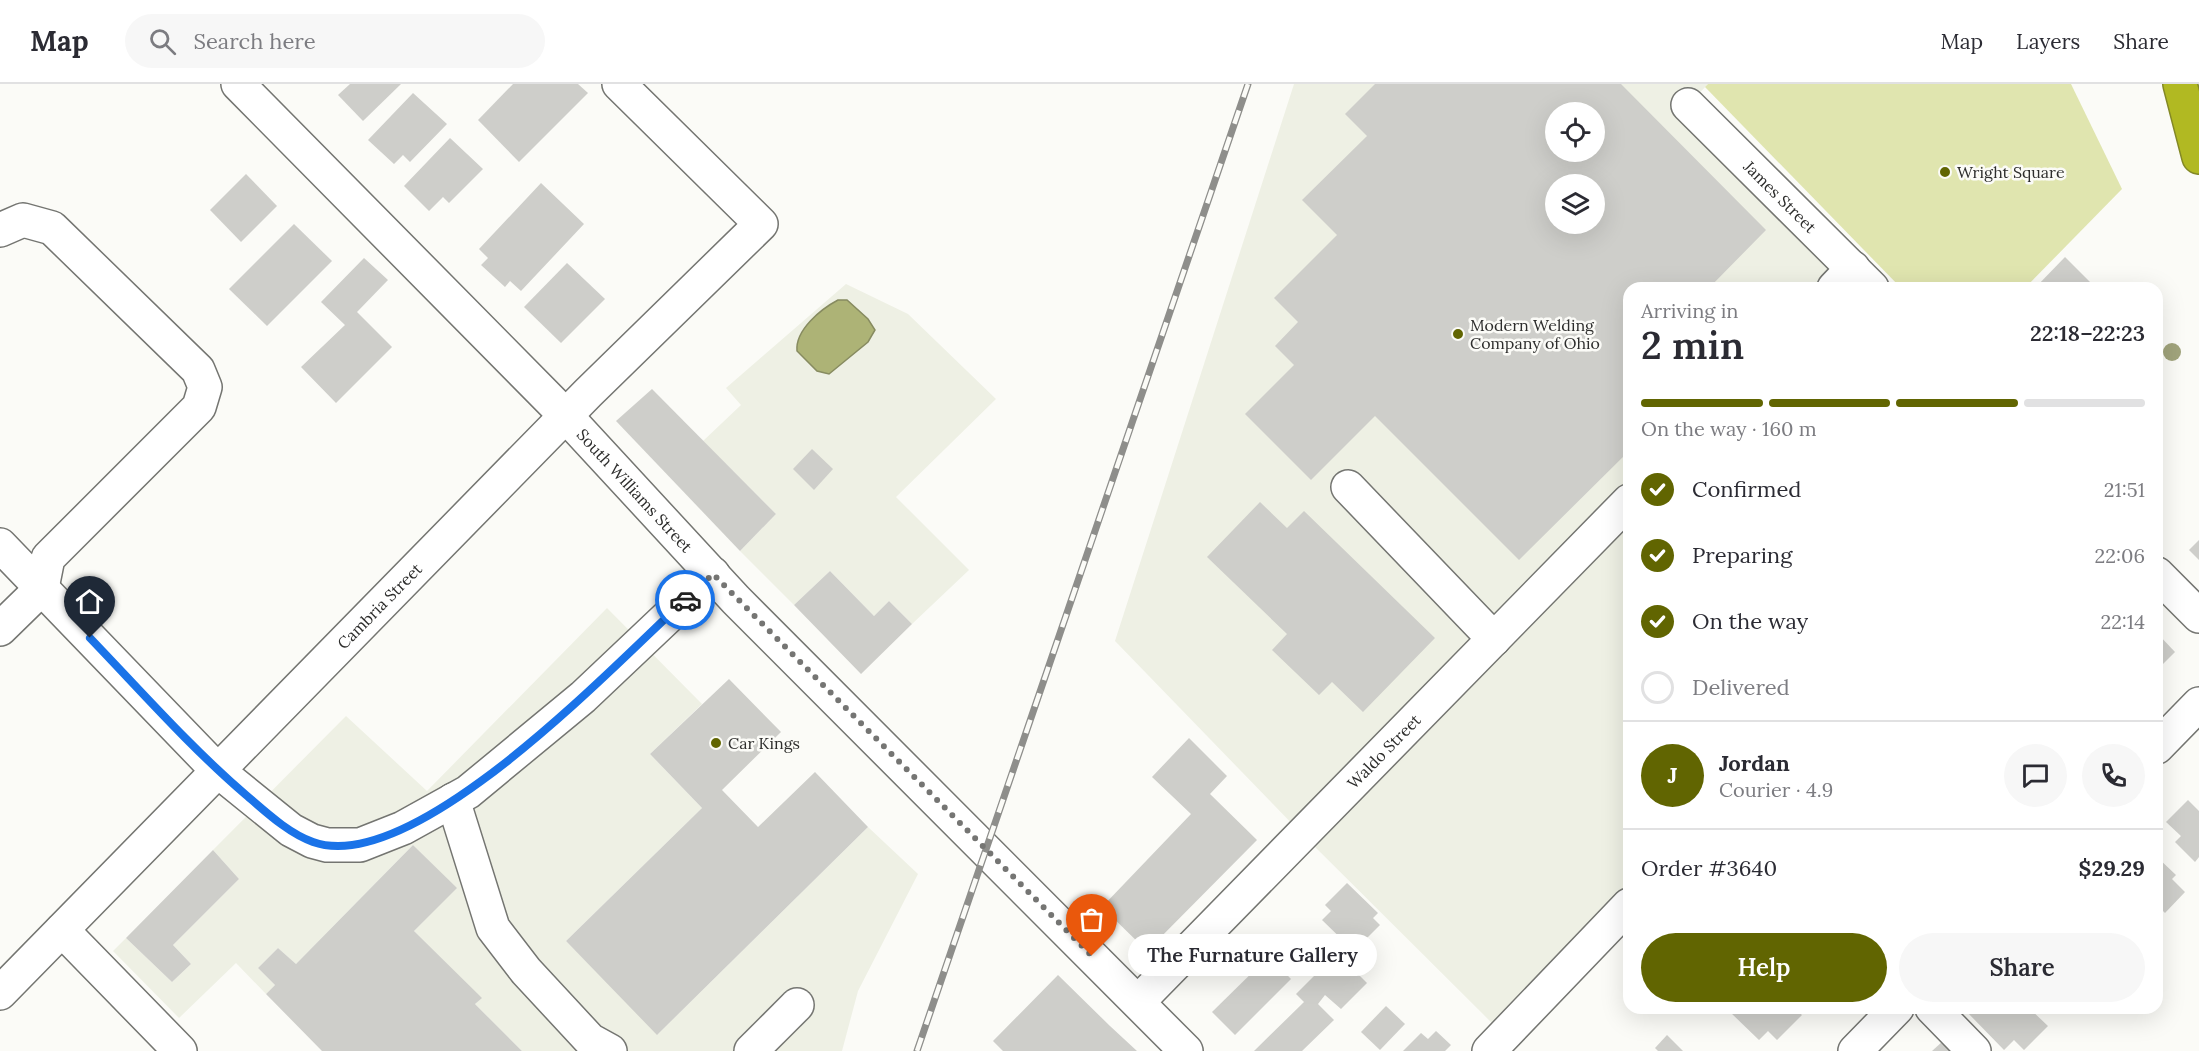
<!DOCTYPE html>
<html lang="en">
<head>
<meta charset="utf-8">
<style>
	body { margin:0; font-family:Lora,serif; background:#f7f7f7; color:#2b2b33; height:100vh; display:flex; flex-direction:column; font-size:22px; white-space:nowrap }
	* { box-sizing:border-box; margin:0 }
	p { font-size:20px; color:#7c7c81 }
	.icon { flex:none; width:33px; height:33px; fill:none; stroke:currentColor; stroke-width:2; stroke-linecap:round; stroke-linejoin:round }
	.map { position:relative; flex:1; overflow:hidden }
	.side { position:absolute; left:1623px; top:198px; width:540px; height:732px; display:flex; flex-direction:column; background:#fff; border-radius:18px; box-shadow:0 6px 24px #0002 }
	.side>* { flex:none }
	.controls { position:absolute; left:1545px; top:18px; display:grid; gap:12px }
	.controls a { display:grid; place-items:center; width:60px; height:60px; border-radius:50%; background:#fff; box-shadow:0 6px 24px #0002; font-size:30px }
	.pin { position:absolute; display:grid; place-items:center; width:51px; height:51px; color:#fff; margin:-62px -26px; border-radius:50% 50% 50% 0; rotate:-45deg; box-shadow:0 0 6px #0007 }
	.pin .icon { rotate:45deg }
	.courier { position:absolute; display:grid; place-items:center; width:60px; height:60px; margin:-30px; border:4px solid #1a73e8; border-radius:50%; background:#fff; color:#222; box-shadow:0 2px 8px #0007 }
	.bubble { position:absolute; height:42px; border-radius:21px; background:#fff; box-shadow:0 6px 24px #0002; font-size:20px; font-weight:600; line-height:42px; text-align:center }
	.overview em { font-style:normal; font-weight:600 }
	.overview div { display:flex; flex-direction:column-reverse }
	.overview { display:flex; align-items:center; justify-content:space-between; height:102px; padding:0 18px }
	h1 { font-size:39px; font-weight:600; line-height:45px }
	.bar { display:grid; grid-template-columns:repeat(4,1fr); gap:9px 6px; align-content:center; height:72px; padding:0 18px }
	.bar i { height:8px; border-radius:4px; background:#e1e1e2 }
	.bar .active { background:#616501 }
	.bar p { grid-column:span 4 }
	.line { display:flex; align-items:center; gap:15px; padding:0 18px; border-top:2px solid #e1e1e2 }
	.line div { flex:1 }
	.round { display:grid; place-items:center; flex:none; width:63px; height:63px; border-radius:32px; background:#f7f7f7 }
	ol { padding:0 18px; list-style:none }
	li { display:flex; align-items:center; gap:18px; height:66px }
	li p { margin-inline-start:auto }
	li .icon { padding:6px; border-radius:50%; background:#616501; color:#fff; stroke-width:4 }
	li:last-child { color:#7c7c81 }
	li i { width:33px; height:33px; border:3px solid #e1e1e2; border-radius:50% }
	.action { display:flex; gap:12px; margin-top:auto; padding:12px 18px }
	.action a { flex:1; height:69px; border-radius:36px; background:#616501; color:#fff; font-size:24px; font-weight:600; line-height:69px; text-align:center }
	.action a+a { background:#f7f7f7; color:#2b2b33 }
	header { display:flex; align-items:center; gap:36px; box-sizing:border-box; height:84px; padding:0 30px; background:#fff; border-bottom:2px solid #e1e1e2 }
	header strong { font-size:28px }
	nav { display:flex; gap:33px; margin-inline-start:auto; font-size:21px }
	.search { width:420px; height:54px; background:#f7f7f7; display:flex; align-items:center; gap:15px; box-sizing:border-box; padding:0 21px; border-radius:33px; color:#7c7c81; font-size:22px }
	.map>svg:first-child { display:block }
	.built { fill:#eef0e4; fill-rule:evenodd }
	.green { fill:#e0e5af }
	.water { fill:#adb376; stroke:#878b60; stroke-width:1.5 }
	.building { fill:#cececa; fill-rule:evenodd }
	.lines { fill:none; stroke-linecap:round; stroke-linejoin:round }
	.minor-casing { stroke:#747571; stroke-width:36 }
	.highway-casing { stroke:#838826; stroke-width:36 }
	.minor { stroke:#fff; stroke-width:33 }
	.highway { stroke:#b1b922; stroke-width:33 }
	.rail-casing { stroke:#8e8e8b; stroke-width:7 }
	.rail { stroke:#fbfbf7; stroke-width:4.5; stroke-dasharray:14; stroke-linecap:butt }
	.tree { fill:#a1a47c }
	.done { stroke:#757573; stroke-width:6; stroke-dasharray:0 10.8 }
	.route { stroke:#1a73e8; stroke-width:8 }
	.poi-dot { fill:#616501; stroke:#fbfbf7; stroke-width:2 }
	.labels { text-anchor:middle; stroke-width:5; stroke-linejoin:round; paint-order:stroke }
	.poi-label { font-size:16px; fill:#2d2d2c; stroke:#fbfbf7; text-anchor:start }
	.street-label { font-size:16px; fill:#2d2d2c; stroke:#fbfbf7 }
</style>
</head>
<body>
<header>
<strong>Map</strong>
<div class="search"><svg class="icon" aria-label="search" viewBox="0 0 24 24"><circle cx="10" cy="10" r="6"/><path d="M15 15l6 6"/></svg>Search here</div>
<nav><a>Map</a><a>Layers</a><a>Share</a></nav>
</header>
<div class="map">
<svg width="2199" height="967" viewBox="0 0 2199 967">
	<rect width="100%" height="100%" fill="#fbfbf7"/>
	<g class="built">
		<path d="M1294 0H1708L1688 21 1853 184 1834 204H1629V805L1495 942 1302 750 1115 557ZM1556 28H1594V68H1556ZM1556 100H1594V140H1556Z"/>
		<path d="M846 200 908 230 996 315 896 413 969 486 912 540 889 517 874 532 830 487 794 521 740 467 776 430 703 357 741 321 726 304Z"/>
		<path d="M607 524 702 620 650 670 702 724 566 857 658 950 868 743 918 790 858 907 842 967H522L475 920 481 914 414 847 456 804 413 761 296 880 278 864 258 884 275 901 266 910 236 879 179 934 113 867 126 854 172 898 191 880 173 861 239 795 213 766 346 632 427 707Z"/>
	</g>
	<path class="green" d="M1708 0H2071L2122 105 2025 204H1901L1705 3Z"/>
	<path class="water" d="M838 216H847L868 235 875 246 868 258 829 290 817 287 797 267C795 246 821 225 838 216Z"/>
	<g class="building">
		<path d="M350 0H401L363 37 338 11Z"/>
		<path d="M513 0H578L588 9 519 78 478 36Z"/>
		<path d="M1375 0H1621L1766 146 1709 204H1629V367L1519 476 1375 332 1311 396 1245 330 1294 281 1275 262 1298 238 1274 214 1337 151 1302 116 1367 52 1345 30ZM1556 28H1594V68H1556ZM1556 100H1594V140H1556Z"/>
		<path d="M413 9 447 40 410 78 403 71 394 80 368 56Z"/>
		<path d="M450 54 483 85 449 119 443 113 429 127 404 102Z"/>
		<path d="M246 90 277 122 241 158 210 126Z"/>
		<path d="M541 99 584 140 521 207 510 197 505 203 481 181 488 174 479 165Z"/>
		<path d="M294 140 332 177 267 242 229 205Z"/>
		<path d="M2065 173 2091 199 2087 204H2035Z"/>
		<path d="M364 174 388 196 357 228 392 263 336 319 301 283 345 241 321 218Z"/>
		<path d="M567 179 605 215 561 259 524 223Z"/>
		<path d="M652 305 776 430 740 467 616 337Z"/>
		<path d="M812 365 833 385 814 406 793 385Z"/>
		<path d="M1260 418 1287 444 1304 427 1435 554 1363 628 1332 598 1319 611 1272 566 1287 550 1207 473Z"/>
		<path d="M2199 456V476L2189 466Z"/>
		<path d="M830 487 874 532 889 517 912 540 861 590 794 521Z"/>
		<path d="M2157 549 2175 568 2157 586Z"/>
		<path d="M729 595 781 648 722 706 758 743 815 688 868 743 657 951 566 857 702 724 650 670Z"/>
		<path d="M1189 654 1227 692 1210 710 1257 756 1147 867 1102 823 1191 730 1152 693Z"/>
		<path d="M2188 716 2199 727V773L2195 778 2175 758 2181 752 2166 738Z"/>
		<path d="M413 761 457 804 414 847 482 914 475 920 522 967H322L266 910 275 901 258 884 278 864 296 880Z"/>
		<path d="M213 766 239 795 173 861 191 880 172 898 126 854Z"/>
		<path d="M2157 773 2176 791 2172 795 2185 808 2165 829 2157 821Z"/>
		<path d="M1347 799 1378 829 1373 834 1380 841 1354 867 1322 836 1331 827 1325 821Z"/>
		<path d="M1317 854 1330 868 1319 879 1306 865Z"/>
		<path d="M1337 869 1367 899 1341 925 1325 911 1318 920 1334 936 1302 967H1254L1304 918 1296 910Z"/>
		<path d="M1269 872 1291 895 1235 951 1212 928Z"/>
		<path d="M1058 891 1110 942 1137 967H1003L993 957Z"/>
		<path d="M1386 922 1405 940 1380 966 1361 948Z"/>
		<path d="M1735 924H1795L1802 931 1777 956 1768 947 1759 956 1731 929Z"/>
		<path d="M1972 924H2029L2048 942 2024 966 2014 956 2004 966 1967 928Z"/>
		<path d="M1436 947 1451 961 1445 967H1403L1421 949 1428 955Z"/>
		<path d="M1667 951 1683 967H1658L1655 964Z"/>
		<path d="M1943 957 1953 967H1932Z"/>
	</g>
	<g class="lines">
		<g class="minor-casing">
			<g id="minor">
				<path id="s1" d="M238 0 566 332 736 516 1186 967"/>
				<path id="s2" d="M1688 21 1872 204"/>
				<path d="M0 146 23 136 52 144 198 286 205 303 199 323 48 474 42 504 0 545"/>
				<path d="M1834 204 1853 184"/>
				<path d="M1348 403 1494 555"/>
				<path d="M0 461 218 687 291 746 312 757 327 761H360L403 744 468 708 583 613 713 490"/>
				<path d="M2157 490 2199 532"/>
				<path d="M2157 663 2199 620"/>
				<path d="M453 716 493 844 526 887 590 956 610 967"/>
				<path d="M62 846 180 967"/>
				<path id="s3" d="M0 909 588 309 761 140 619 0"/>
				<path id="s4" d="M1138 918 1629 417"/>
				<path d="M1932 924 1974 967"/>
				<path d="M751 967 797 921"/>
				<path d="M1489 967 1629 821"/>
				<path d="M1855 967 1897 924"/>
			</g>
		</g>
		<g class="highway-casing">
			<path id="highway" d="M2180 0 2199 73"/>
		</g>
		<use href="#minor" class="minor"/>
		<use href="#highway" class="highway"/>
		<g class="rail-casing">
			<path id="rail" d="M917 967 1248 0"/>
		</g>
		<use href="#rail" class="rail"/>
	</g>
	<circle class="tree" cx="2172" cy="268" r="9"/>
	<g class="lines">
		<path class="done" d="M685 516 713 490 1092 872"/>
		<path class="route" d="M90 554C141 607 190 663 246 711 266 728 288 749 313 758 414 794 614 581 685 516"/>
	</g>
	<g class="poi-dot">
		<circle cx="1945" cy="88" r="6"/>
		<circle cx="1458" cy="250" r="6"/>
		<circle cx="716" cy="659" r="6"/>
	</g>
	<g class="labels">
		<g class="poi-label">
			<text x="1957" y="94">Wright Square</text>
			<text x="1470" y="247">Modern Welding<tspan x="1470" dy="18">Company of Ohio</tspan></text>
			<text x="728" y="665">Car Kings</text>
		</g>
		<g class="street-label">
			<text dy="6" stroke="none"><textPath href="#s2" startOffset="130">James Street</textPath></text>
			<text dy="6" stroke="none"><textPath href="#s1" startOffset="568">South Williams Street</textPath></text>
			<text dy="6" stroke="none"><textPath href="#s3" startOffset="542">Cambria Street</textPath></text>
			<text dy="6" stroke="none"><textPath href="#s4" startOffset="351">Waldo Street</textPath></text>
		</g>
	</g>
</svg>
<div class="controls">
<a><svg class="icon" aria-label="locate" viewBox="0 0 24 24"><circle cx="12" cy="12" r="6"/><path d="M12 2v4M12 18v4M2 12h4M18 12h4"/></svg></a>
<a><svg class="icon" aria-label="layers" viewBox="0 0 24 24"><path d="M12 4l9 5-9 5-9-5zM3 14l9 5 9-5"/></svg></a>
</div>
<div class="pin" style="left:1092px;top:872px;background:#ea580c"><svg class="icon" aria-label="bag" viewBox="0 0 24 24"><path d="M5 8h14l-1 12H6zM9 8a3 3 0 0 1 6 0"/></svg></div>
<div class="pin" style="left:90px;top:554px;background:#1f2937"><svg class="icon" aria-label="home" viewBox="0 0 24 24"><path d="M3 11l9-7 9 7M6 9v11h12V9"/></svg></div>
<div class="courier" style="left:685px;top:516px"><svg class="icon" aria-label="car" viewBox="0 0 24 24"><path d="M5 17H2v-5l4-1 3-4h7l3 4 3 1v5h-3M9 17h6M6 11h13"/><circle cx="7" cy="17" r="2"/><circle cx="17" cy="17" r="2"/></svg></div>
<div class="bubble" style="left:1128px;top:850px;width:249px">The Furnature Gallery</div>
<section class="side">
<div class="overview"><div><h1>2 min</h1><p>Arriving in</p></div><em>22:18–22:23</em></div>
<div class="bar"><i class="active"></i><i class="active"></i><i class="active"></i><i></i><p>On the way · 160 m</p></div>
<ol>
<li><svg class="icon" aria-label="check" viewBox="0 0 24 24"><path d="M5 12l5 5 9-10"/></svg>Confirmed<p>21:51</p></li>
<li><svg class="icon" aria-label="check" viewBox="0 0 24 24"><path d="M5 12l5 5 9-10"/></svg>Preparing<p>22:06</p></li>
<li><svg class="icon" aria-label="check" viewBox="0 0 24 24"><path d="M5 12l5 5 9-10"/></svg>On the way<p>22:14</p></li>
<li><i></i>Delivered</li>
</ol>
<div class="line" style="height:108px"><b class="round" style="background:#616501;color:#fff">J</b><div><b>Jordan</b><p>Courier · 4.9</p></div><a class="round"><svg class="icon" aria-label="chat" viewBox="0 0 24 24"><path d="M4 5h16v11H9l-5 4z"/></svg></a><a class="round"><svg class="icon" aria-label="phone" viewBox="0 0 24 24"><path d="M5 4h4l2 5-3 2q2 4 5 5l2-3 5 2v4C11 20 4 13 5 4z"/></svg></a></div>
<div class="line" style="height:78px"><div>Order #3640</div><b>$29.29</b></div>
<div class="action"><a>Help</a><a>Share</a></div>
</section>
</div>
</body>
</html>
